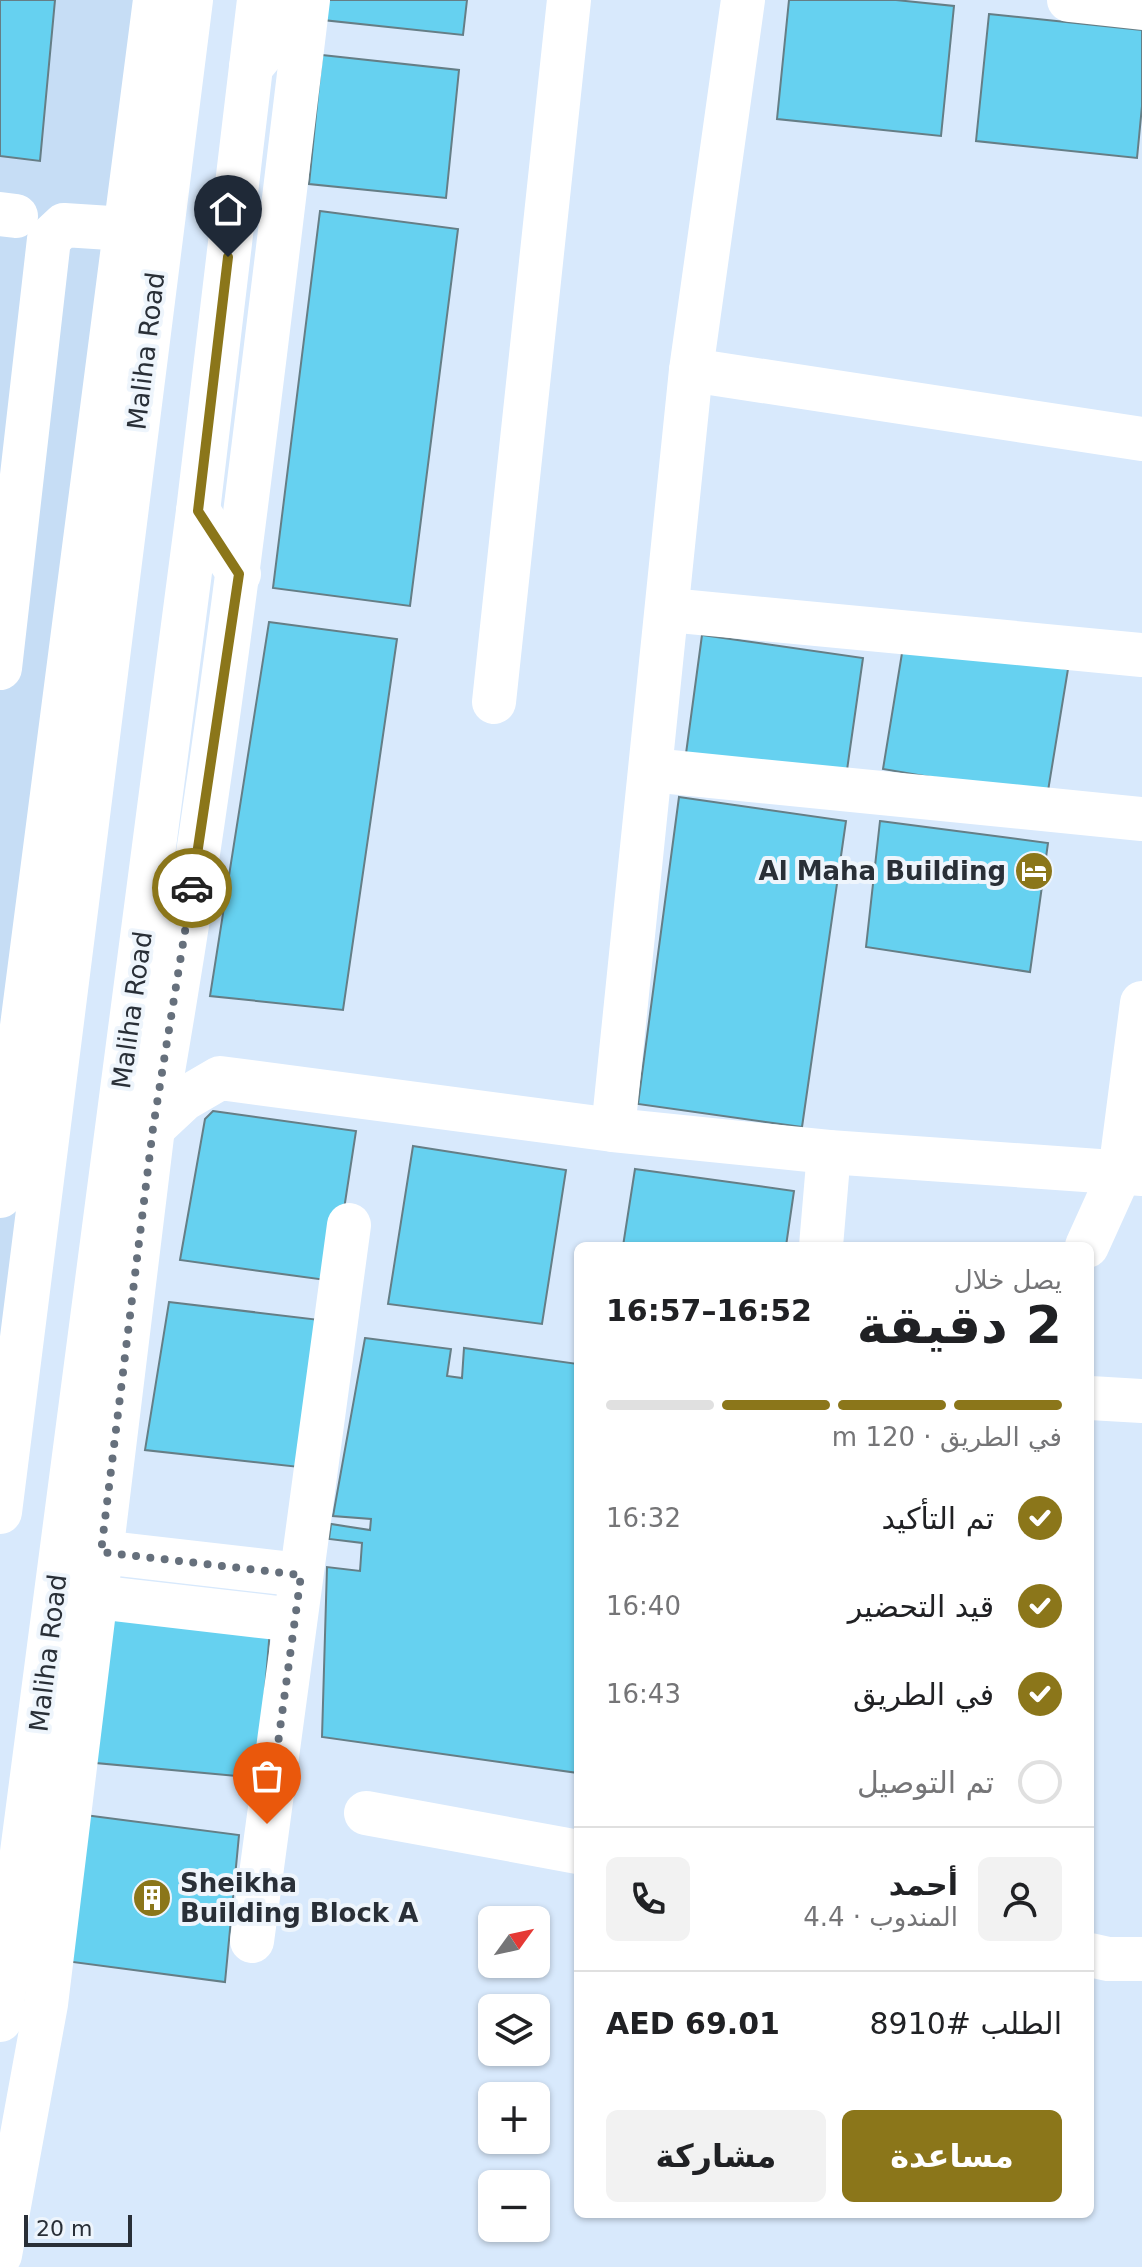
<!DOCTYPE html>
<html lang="ar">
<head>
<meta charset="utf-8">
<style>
	body { margin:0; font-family:"DejaVu Sans","Noto Naskh Arabic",sans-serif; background:#f2f2f2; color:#202124; direction:rtl; height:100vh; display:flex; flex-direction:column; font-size:30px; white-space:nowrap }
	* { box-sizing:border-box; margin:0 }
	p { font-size:26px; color:#757577 }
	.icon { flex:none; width:44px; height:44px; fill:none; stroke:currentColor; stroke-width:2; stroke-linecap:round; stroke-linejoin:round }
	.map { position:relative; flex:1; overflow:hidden; direction:ltr }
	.details { position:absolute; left:574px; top:1242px; width:520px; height:976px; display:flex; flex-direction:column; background:#fff; border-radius:12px; box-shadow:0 2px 6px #0004; direction:rtl }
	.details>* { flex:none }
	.needle { width:52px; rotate:57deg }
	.tools { position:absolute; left:478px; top:1906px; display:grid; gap:16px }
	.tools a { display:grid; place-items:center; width:72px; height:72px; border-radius:12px; background:#fff; box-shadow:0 2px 6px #0004; font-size:40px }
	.scale { position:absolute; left:24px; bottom:20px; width:108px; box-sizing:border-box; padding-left:8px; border:4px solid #292f37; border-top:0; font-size:22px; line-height:28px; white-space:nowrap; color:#292f37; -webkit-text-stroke:6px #eef5fc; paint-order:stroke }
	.pin { position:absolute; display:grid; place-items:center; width:68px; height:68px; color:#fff; margin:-82px -34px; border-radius:50% 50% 50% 0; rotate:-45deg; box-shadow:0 0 8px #0007 }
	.pin .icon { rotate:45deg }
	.courier { position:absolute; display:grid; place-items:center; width:80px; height:80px; margin:-40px; border:6px solid #8b761a; border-radius:50%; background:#fff; color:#222; box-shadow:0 2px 10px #0007 }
	.summary em { font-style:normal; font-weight:800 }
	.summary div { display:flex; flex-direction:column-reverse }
	.summary { display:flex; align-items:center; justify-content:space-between; height:136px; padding:0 32px }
	h1 { font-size:52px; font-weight:800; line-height:60px }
	.bar { display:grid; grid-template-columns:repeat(4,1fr); gap:12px 8px; align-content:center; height:96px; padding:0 32px }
	.bar i { height:10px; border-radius:6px; background:#e0e0e0 }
	.bar .current { background:#8b761a }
	.bar p { grid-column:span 4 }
	.line { display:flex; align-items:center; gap:20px; padding:0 32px; border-top:2px solid #e0e0e0 }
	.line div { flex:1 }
	.round { display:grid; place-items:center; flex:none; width:84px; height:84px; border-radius:12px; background:#f2f2f2 }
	ol { padding:0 32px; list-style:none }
	li { display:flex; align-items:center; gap:24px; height:88px }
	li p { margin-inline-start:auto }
	li .icon { padding:8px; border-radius:50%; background:#8b761a; color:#fff; stroke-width:4 }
	li:last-child { color:#757577 }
	li i { width:44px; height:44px; border:4px solid #e0e0e0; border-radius:50% }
	.cta { display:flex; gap:16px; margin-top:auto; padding:16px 32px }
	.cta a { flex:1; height:92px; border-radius:12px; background:#8b761a; color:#fff; font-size:32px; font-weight:800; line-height:92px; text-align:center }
	.cta a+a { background:#f2f2f2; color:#202124 }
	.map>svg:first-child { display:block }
	.built { fill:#c6ddf5 }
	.building { fill:#66d1f0; stroke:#657e86; stroke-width:2 }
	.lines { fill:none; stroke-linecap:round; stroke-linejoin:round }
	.minor { stroke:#fff; stroke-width:44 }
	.major { stroke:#fff; stroke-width:44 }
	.done { stroke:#66707c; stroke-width:8; stroke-dasharray:0 14.4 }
	.route { stroke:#8b761a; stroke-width:10 }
	.labels { text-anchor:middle; stroke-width:8; stroke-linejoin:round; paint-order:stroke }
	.street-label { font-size:26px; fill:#292f37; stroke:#eef5fc }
	.poi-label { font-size:26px; font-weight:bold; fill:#292f37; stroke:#eef5fc; text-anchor:end }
</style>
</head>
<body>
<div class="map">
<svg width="1142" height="2267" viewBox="0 0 1142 2267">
	<rect width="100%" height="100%" fill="#d8e9fc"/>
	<path class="built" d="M0 0H171L0 1344Z"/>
	<g class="building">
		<path d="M0 0H55L40 161 0 156Z"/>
		<path d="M325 0H467L463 35 323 20Z"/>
		<path d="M789 0H896L954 6 941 136 777 119Z"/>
		<path d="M989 14 1142 30V106L1137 158 976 141Z"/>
		<path d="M322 55 459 70 446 198 309 184Z"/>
		<path d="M320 211 458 229 410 606 273 588Z"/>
		<path d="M269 622 397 639 343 1010 210 996Z"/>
		<path d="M702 635 863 658 845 784 685 761Z"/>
		<path d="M904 641 1068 669 1047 797 883 769Z"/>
		<path d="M679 797 846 821 802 1127 638 1104Z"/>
		<path d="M880 821 1048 843 1030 972 866 947Z"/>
		<path d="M213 1111 356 1131 333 1281 180 1260 205 1119Z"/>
		<path d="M413 1146 566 1170 542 1324 388 1304Z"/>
		<path d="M635 1169 794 1191 786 1246H623Z"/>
		<path d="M169 1302 320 1320 299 1467 145 1450Z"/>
		<path d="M365 1338 451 1349 447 1376 462 1378 464 1348 578 1364V1773L322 1737 327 1567 360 1571 362 1543 329 1539 331 1524 370 1530 371 1519 333 1516Z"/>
		<path d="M109 1613 270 1629 258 1778 96 1763Z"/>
		<path d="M77 1814 239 1835 225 1982 65 1961Z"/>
	</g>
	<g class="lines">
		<g class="minor">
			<path d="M1069 0 1142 8"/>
			<path d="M0 214 16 216"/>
			<path d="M691 370 1142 439"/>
			<path d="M669 610 1142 655"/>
			<path d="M0 668 49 239 64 225 126 229"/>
			<path d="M494 702 569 0"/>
			<path d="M651 770 1142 819"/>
			<path d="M153 1128 184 1099 220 1078 613 1130 829 1152 1142 1174"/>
			<path d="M613 1130 691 370 743 0"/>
			<path d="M0 1196 155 0"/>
			<path d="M821 1246 829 1152"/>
			<path d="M1087 1246 1120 1173 1142 1003"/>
			<path d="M1090 1398 1142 1401"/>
			<path d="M101 1552 301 1575"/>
			<path d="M96 1597 295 1620"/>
			<path d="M366 1813 578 1852"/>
			<path d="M252 1941 349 1225"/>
			<path d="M1090 1955 1108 1959H1142"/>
			<path d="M0 2255 46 2004 153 1128C220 754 262 377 308 0"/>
		</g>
		<g class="major">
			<path d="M251 67 306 0"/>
			<path d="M198 511 239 574"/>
			<path d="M2 1183 46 1141"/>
			<path d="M0 1512 191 0"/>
			<path d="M0 2020 198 511 259 0"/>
		</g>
	</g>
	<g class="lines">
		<path class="done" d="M192 888 153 1128 101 1552 301 1575 267 1824"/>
		<path class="route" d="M192 888 239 574 198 511 228 257"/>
	</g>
	<defs>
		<g id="hotel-disc" transform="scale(2)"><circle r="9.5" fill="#8b761a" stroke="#eef5fc"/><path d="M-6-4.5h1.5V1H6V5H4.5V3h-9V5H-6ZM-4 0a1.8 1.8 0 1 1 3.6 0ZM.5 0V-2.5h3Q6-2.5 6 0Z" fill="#fff"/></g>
		<g id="building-disc" transform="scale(2)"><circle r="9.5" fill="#8b761a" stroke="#eef5fc"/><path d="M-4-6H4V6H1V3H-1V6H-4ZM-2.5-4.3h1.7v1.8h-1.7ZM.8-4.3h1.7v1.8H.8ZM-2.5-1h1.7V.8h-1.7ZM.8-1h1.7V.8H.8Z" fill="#fff"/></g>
	</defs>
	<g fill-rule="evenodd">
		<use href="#hotel-disc" x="1034" y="871"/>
		<use href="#building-disc" x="152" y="1898"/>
	</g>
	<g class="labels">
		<g class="street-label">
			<text transform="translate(146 351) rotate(-83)" y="9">Maliha Road</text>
			<text transform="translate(132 1010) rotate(-82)" y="9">Maliha Road</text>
			<text transform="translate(48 1653) rotate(-83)" y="9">Maliha Road</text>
		</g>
		<g class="poi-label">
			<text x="1006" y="880">Al Maha Building</text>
			<text x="180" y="1892" text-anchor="start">Sheikha<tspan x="180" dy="30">Building Block A</tspan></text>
		</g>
	</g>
</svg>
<div class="tools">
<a><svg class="needle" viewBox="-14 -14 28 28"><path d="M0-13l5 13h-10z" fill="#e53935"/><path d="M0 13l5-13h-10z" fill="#757577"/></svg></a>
<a><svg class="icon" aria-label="layers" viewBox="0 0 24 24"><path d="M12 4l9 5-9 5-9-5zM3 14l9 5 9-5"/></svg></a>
<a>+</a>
<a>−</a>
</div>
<div class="scale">20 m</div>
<div class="pin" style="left:267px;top:1824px;background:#ea580c"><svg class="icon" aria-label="bag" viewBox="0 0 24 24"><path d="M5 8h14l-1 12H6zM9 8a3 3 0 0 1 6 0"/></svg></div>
<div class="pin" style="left:228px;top:257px;background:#1f2937"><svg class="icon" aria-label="home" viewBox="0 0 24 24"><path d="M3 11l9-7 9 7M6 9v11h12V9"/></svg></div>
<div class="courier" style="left:192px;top:888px"><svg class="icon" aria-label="car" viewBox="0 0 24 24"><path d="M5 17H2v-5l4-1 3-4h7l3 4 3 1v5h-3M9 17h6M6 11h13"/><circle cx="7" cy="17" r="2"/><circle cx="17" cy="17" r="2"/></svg></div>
<section class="details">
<div class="summary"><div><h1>2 دقيقة</h1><p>يصل خلال</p></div><em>16:52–16:57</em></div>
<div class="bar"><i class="current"></i><i class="current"></i><i class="current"></i><i></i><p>في الطريق · 120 m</p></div>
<ol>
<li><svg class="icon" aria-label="check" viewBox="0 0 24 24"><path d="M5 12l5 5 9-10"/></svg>تم التأكيد<p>16:32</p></li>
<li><svg class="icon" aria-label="check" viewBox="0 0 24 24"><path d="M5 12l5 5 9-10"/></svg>قيد التحضير<p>16:40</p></li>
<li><svg class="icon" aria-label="check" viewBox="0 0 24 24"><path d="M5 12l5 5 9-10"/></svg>في الطريق<p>16:43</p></li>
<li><i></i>تم التوصيل</li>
</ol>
<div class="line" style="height:144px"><a class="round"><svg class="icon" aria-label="person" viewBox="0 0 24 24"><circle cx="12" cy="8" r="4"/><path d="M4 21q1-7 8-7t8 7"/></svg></a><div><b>أحمد</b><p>المندوب · 4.4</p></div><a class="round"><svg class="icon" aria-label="phone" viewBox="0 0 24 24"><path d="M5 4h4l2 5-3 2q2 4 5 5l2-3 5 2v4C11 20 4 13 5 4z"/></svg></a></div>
<div class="line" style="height:104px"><div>الطلب #8910</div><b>AED 69.01</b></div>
<div class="cta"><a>مساعدة</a><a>مشاركة</a></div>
</section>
</div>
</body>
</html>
